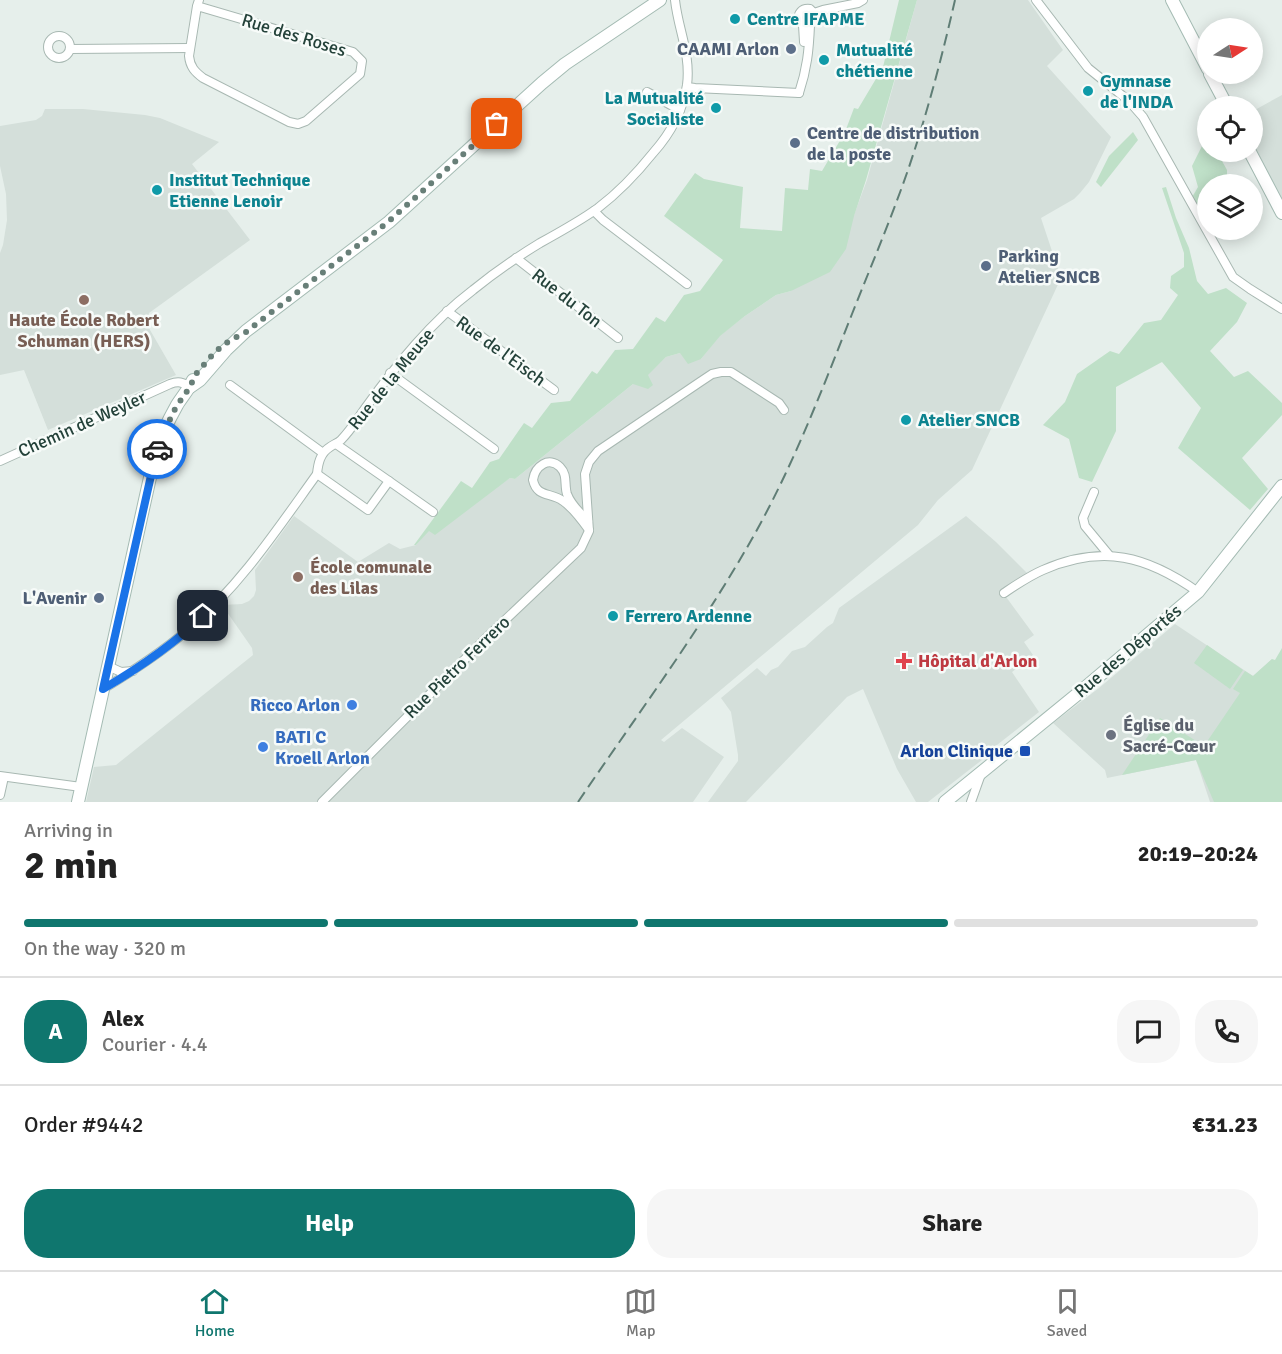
<!DOCTYPE html>
<html lang="en">
<head>
<meta charset="utf-8">
<style>
	body { margin:0; font-family:Signika,sans-serif; background:#f6f6f6; color:#222; height:100vh; display:flex; flex-direction:column; font-size:22px; white-space:nowrap }
	* { box-sizing:border-box; margin:0 }
	p { font-size:20px; color:#767676 }
	.icon { flex:none; width:33px; height:33px; fill:none; stroke:currentColor; stroke-width:2; stroke-linecap:round; stroke-linejoin:round }
	.map { position:relative; height:802px; overflow:hidden }
	.details { display:flex; flex-direction:column; background:#fff; flex:1 }
	.details>* { flex:none }
	.needle { width:39px; rotate:78deg }
	.controls { position:absolute; left:1197px; top:18px; display:grid; gap:12px }
	.controls a { display:grid; place-items:center; width:66px; height:66px; border-radius:50%; background:#fff; box-shadow:0 3px 15px #0003; font-size:30px }
	.pin { position:absolute; display:grid; place-items:center; width:51px; height:51px; color:#fff; margin:-26px; border-radius:12px; box-shadow:0 3px 9px #0006 }
	.courier { position:absolute; display:grid; place-items:center; width:60px; height:60px; margin:-30px; border:4px solid #1a73e8; border-radius:50%; background:#fff; color:#222; box-shadow:0 2px 8px #0007 }
	.head em { font-style:normal; font-weight:700 }
	.head div { display:flex; flex-direction:column-reverse }
	.head { display:flex; align-items:center; justify-content:space-between; height:102px; padding:0 24px }
	h1 { font-size:39px; font-weight:700; line-height:45px }
	.bar { display:grid; grid-template-columns:repeat(4,1fr); gap:9px 6px; align-content:center; height:72px; padding:0 24px }
	.bar i { height:8px; border-radius:4px; background:#e0e0e0 }
	.bar .active { background:#0f766e }
	.bar p { grid-column:span 4 }
	.line { display:flex; align-items:center; gap:15px; padding:0 24px; border-top:2px solid #e0e0e0 }
	.line div { flex:1 }
	.round { display:grid; place-items:center; flex:none; width:63px; height:63px; border-radius:24px; background:#f6f6f6 }
	.cta { display:flex; gap:12px; margin-top:auto; padding:12px 24px }
	.cta a { flex:1; height:69px; border-radius:24px; background:#0f766e; color:#fff; font-size:24px; font-weight:700; line-height:69px; text-align:center }
	.cta a+a { background:#f6f6f6; color:#222 }
	.tab-bar { display:flex; justify-content:space-around; align-items:center; height:84px; border-top:2px solid #e0e0e0; background:#fff; font-size:16px; color:#767676 }
	.tab-bar a { display:grid; justify-items:center; gap:3px }
	.tab-bar .active { color:#0f766e }
	.map>svg:first-child { display:block }
	.built { fill:#d4dfda }
	.green { fill:#bfe0c8 }
	.lines { fill:none; stroke-linecap:round; stroke-linejoin:round }
	.minor-casing { stroke:#a8b8b2; stroke-width:10 }
	.secondary-casing { stroke:#a4bbb3; stroke-width:14 }
	.minor { stroke:#fff; stroke-width:8 }
	.secondary { stroke:#fff; stroke-width:12 }
	.rail { stroke:#5f7d75; stroke-width:2; stroke-dasharray:12 6; stroke-linecap:butt }
	.done { stroke:#687f78; stroke-width:6; stroke-dasharray:0 10.8 }
	.route { stroke:#1a73e8; stroke-width:8 }
	.culture-dot { fill:#0f9aa8; stroke:#f7fbf9; stroke-width:2 }
	.service-dot { fill:#5c6f8a; stroke:#f7fbf9; stroke-width:2 }
	.education-dot { fill:#8d6e63; stroke:#f7fbf9; stroke-width:2 }
	.health-dot { fill:#e0444e; stroke:#f7fbf9; stroke-width:2 }
	.shop-dot { fill:#3f7fe0; stroke:#f7fbf9; stroke-width:2 }
	.worship-dot { fill:#6b7280; stroke:#f7fbf9; stroke-width:2 }
	.transit-dot { fill:#1a4fb4; stroke:#f7fbf9; stroke-width:2 }
	.labels { text-anchor:middle; stroke-width:5; stroke-linejoin:round; paint-order:stroke }
	.culture-label { font-size:18px; font-weight:bold; fill:#0d838f; stroke:#f7fbf9; text-anchor:start }
	.street-label { font-size:18px; fill:#24423a; stroke:#f7fbf9 }
	.service-label { font-size:18px; font-weight:bold; fill:#4e5e75; stroke:#f7fbf9; text-anchor:end }
	.education-label { font-size:18px; font-weight:bold; fill:#785e54; stroke:#f7fbf9 }
	.health-label { font-size:18px; font-weight:bold; fill:#be3a42; stroke:#f7fbf9; text-anchor:start }
	.shop-label { font-size:18px; font-weight:bold; fill:#366cbe; stroke:#f7fbf9; text-anchor:end }
	.worship-label { font-size:18px; font-weight:bold; fill:#5b616d; stroke:#f7fbf9; text-anchor:start }
	.transit-label { font-size:18px; font-weight:bold; fill:#164399; stroke:#f7fbf9; text-anchor:end }
</style>
</head>
<body>
<div class="map">
<svg width="1282" height="802" viewBox="0 0 1282 802">
	<rect width="100%" height="100%" fill="#e6efeb"/>
	<g class="built">
		<path d="M917 0H1028L1063 50 1047 66 1111 137 1089 182 1080 193 1074 199 1041 218 1061 278 972 470 938 500 918 525 661 740 664 742 682 728 724 757 693 802H86L94 767 116 765 253 655 252 648 222 605 242 604 249 601 254 596 256 590 255 570 294 516 358 562 389 543 400 549 416 545 429 530 510 478 515 479 633 384 647 375 666 357 680 353 701 359 719 336 745 316 776 295 791 291 854 215 867 180Z"/>
		<path d="M1282 95V200L1252 142 1253 111Z"/>
		<path d="M45 109H83L145 115 160 118 219 142 192 164 250 240 149 313 146 323 176 375 48 430 24 370 0 375V253L3 245 7 220 6 194 0 166V126L36 120 42 116Z"/>
		<path d="M966 516 996 542 1028 574 1001 590 1034 635 1024 642 1033 655 1012 672 1039 712 988 752 987 756 928 802H916L897 769 863 689 847 697 746 802H708L738 761V755L731 712 721 698 757 668 766 676 771 670 778 667 792 651 805 647 827 627 833 623 839 608Z"/>
		<path d="M1175 624 1253 676 1272 659 1282 802H1210L1196 760 1107 778 1105 770 1053 723 1099 688Z"/>
	</g>
	<g class="green">
		<path d="M899 0H917L866 180 854 216 846 249 830 272 791 291 776 295 745 316 720 336 701 359 688 364 680 353 666 357 648 375 653 385 648 389 633 384 515 479 510 478 435 535 429 531 416 545H414L461 481 472 488 490 462 499 459 524 423 532 428 551 403 570 401 592 371 597 374 615 350 633 349 656 317 665 322 684 295 700 291 723 260 664 216 695 173 704 179 743 187 740 228 782 231 785 188 808 190 810 169 822 171 845 132 854 108 858 109 883 67Z"/>
		<path d="M1133 132 1138 140 1101 187 1096 182 1109 156Z"/>
		<path d="M1202 146H1207L1208 152H1217L1227 170V184H1208L1207 218 1201 215 1191 199 1198 187 1192 166Z"/>
		<path d="M1166 187 1176 218 1189 248 1197 281 1208 294 1226 288 1247 303 1237 322 1210 351 1234 377 1248 371 1282 403V415L1242 458 1268 489 1250 510 1178 448 1201 408 1162 362 1116 387V431L1092 482 1079 478 1069 439 1043 425 1065 402 1077 374 1110 351 1119 354 1144 323 1161 320 1178 295 1170 288 1171 276 1184 267V253L1162 188Z"/>
		<path d="M1207 645 1243 670 1230 689 1194 663Z"/>
		<path d="M1282 648V802H1214L1196 760 1122 775 1160 718 1204 746 1240 693 1233 689 1245 671 1253 676 1272 659 1275 660Z"/>
	</g>
	<g class="lines">
		<g class="minor-casing">
			<g id="minor">
				<path d="M1036 0 1088 68 1129 101 1143 117 1233 277 1250 289 1282 309"/>
				<path d="M197 6 353 52 362 61 360 74 306 121 298 124 289 122 203 78C195 72 190 67 189 56L197 6 199 0"/>
				<path d="M814 13 823 10 858 3 863 0"/>
				<path d="M803 25 804 42"/>
				<path d="M803 25 799 21C797 13 802 8 810 9L814 13"/>
				<circle cx="59" cy="47" r="11"/>
				<path d="M70 49 190 48"/>
				<path d="M687 87 695 88 799 93"/>
				<path d="M647 92 680 110"/>
				<path d="M799 93C807 69 809 50 810 25"/>
				<path d="M594 211 603 220 687 284"/>
				<path d="M516 258 618 338"/>
				<path d="M447 311 554 390"/>
				<path d="M390 373 494 449"/>
				<path d="M230 385 323 453"/>
				<path d="M0 461 170 384C178 381 183 382 190 387"/>
				<path d="M317 474 368 510 389 481 336 444"/>
				<path d="M389 481 433 512"/>
				<path d="M1094 492 1083 518 1085 526 1109 555"/>
				<path d="M588 521C580 513 571 505 567 494 564 485 568 475 560 467 549 456 535 466 533 480 537 498 551 492 563 501 573 508 582 520 589 530"/>
				<path d="M1004 593C1016 585 1029 576 1043 570 1103 544 1147 556 1198 592"/>
				<path d="M108 666 121 672 133 671"/>
				<path d="M103 689C133 671 162 652 189 629 240 586 278 528 317 474 318 464 320 453 330 447 334 444 338 443 341 440 351 430 358 418 366 407 397 364 431 322 473 290 494 273 517 257 540 243 560 232 580 221 598 208 619 192 637 173 653 153 670 134 683 110 687 85 691 54 678 29 675 0"/>
				<path d="M0 776 81 787"/>
				<path d="M0 795 4 777"/>
				<path d="M322 802 484 640 581 548 589 531 585 474 589 462 598 451 700 382 712 374 721 372H731L779 403 784 410"/>
				<path d="M971 802 981 774"/>
			</g>
		</g>
		<g class="secondary-casing">
			<g id="secondary">
				<path d="M1172 0 1208 69"/>
				<path d="M1210 74 1227 106"/>
				<path d="M1250 152 1282 213"/>
				<path d="M190 387 200 380 226 350 246 331 389 222 542 83 565 64 660 0"/>
				<path d="M78 802 155 455C160 438 168 421 177 405 182 397 189 389 193 380"/>
				<path d="M945 802 1080 692 1198 592 1282 486"/>
			</g>
		</g>
		<use href="#minor" class="minor"/>
		<use href="#secondary" class="secondary"/>
		<path class="rail" d="M578 802C637 715 701 629 753 537 793 466 822 390 852 314 871 266 891 219 908 170 927 114 942 57 955 0"/>
	</g>
	<g class="lines">
		<path class="done" d="M157 449 159 442 176 407 190 387 195 375 215 352 229 341 246 332 388 222 497 124"/>
		<path class="route" d="M157 449 103 689C139 668 173 645 203 616"/>
	</g>
	<g class="culture-dot">
		<circle cx="735" cy="19" r="6"/>
		<circle cx="824" cy="60" r="6"/>
		<circle cx="1088" cy="91" r="6"/>
		<circle cx="716" cy="108" r="6"/>
		<circle cx="157" cy="190" r="6"/>
		<circle cx="906" cy="420" r="6"/>
		<circle cx="613" cy="616" r="6"/>
	</g>
	<g class="service-dot">
		<circle cx="791" cy="49" r="6"/>
		<circle cx="795" cy="143" r="6"/>
		<circle cx="986" cy="266" r="6"/>
		<circle cx="99" cy="598" r="6"/>
	</g>
	<g class="education-dot">
		<circle cx="84" cy="300" r="6"/>
		<circle cx="298" cy="577" r="6"/>
	</g>
	<path class="health-dot" d="M901 652h6v6h6v6h-6v6h-6v-6h-6v-6h6z"/>
	<g class="shop-dot">
		<circle cx="352" cy="705" r="6"/>
		<circle cx="263" cy="747" r="6"/>
	</g>
	<circle class="worship-dot" cx="1111" cy="735" r="6"/>
	<rect class="transit-dot" x="1019" y="745" width="12" height="12" rx="3"/>
	<g class="labels">
		<g class="culture-label">
			<text x="747" y="25">Centre IFAPME</text>
			<text x="836" y="56">Mutualité<tspan x="836" dy="21">chétienne</tspan></text>
			<text x="1100" y="87">Gymnase<tspan x="1100" dy="21">de l'INDA</tspan></text>
			<text x="704" y="104" text-anchor="end">La Mutualité<tspan x="704" dy="21">Socialiste</tspan></text>
			<text x="169" y="186">Institut Technique<tspan x="169" dy="21">Etienne Lenoir</tspan></text>
			<text x="918" y="426">Atelier SNCB</text>
			<text x="625" y="622">Ferrero Ardenne</text>
		</g>
		<g class="street-label">
			<text transform="translate(294 35) rotate(17)" y="6">Rue des Roses</text>
			<text transform="translate(567 298) rotate(38)" y="6">Rue du Ton</text>
			<text transform="translate(501 351) rotate(36)" y="6">Rue de l'Eisch</text>
			<text transform="translate(391 379) rotate(-51)" y="6">Rue de la Meuse</text>
			<text transform="translate(82 424) rotate(-24)" y="6">Chemin de Weyler</text>
			<text transform="translate(1128 651) rotate(-40)" y="6">Rue des Déportés</text>
			<text transform="translate(457 667) rotate(-44)" y="6">Rue Pietro Ferrero</text>
		</g>
		<g class="service-label">
			<text x="779" y="55">CAAMI Arlon</text>
			<text x="807" y="139" text-anchor="start">Centre de distribution<tspan x="807" dy="21">de la poste</tspan></text>
			<text x="998" y="262" text-anchor="start">Parking<tspan x="998" dy="21">Atelier SNCB</tspan></text>
			<text x="87" y="604">L'Avenir</text>
		</g>
		<g class="education-label">
			<text x="84" y="326">Haute École Robert<tspan x="84" dy="21">Schuman (HERS)</tspan></text>
			<text x="310" y="573" text-anchor="start">École comunale<tspan x="310" dy="21">des Lilas</tspan></text>
		</g>
		<g class="health-label">
			<text x="918" y="667">Hôpital d'Arlon</text>
		</g>
		<g class="shop-label">
			<text x="340" y="711">Ricco Arlon</text>
			<text x="275" y="743" text-anchor="start">BATI C<tspan x="275" dy="21">Kroell Arlon</tspan></text>
		</g>
		<g class="worship-label">
			<text x="1123" y="731">Église du<tspan x="1123" dy="21">Sacré-Cœur</tspan></text>
		</g>
		<g class="transit-label">
			<text x="1013" y="757">Arlon Clinique</text>
		</g>
	</g>
</svg>
<div class="controls">
<a><svg class="needle" viewBox="-14 -14 28 28"><path d="M0-13l5 13h-10z" fill="#e53935"/><path d="M0 13l5-13h-10z" fill="#767676"/></svg></a>
<a><svg class="icon" aria-label="locate" viewBox="0 0 24 24"><circle cx="12" cy="12" r="6"/><path d="M12 2v4M12 18v4M2 12h4M18 12h4"/></svg></a>
<a><svg class="icon" aria-label="layers" viewBox="0 0 24 24"><path d="M12 4l9 5-9 5-9-5zM3 14l9 5 9-5"/></svg></a>
</div>
<div class="pin" style="left:497px;top:124px;background:#ea580c"><svg class="icon" aria-label="bag" viewBox="0 0 24 24"><path d="M5 8h14l-1 12H6zM9 8a3 3 0 0 1 6 0"/></svg></div>
<div class="pin" style="left:203px;top:616px;background:#1f2937"><svg class="icon" aria-label="home" viewBox="0 0 24 24"><path d="M3 11l9-7 9 7M6 9v11h12V9"/></svg></div>
<div class="courier" style="left:157px;top:449px"><svg class="icon" aria-label="car" viewBox="0 0 24 24"><path d="M5 17H2v-5l4-1 3-4h7l3 4 3 1v5h-3M9 17h6M6 11h13"/><circle cx="7" cy="17" r="2"/><circle cx="17" cy="17" r="2"/></svg></div>
</div>
<section class="details">
<div class="head"><div><h1>2 min</h1><p>Arriving in</p></div><em>20:19–20:24</em></div>
<div class="bar"><i class="active"></i><i class="active"></i><i class="active"></i><i></i><p>On the way · 320 m</p></div>
<div class="line" style="height:108px"><b class="round" style="background:#0f766e;color:#fff">A</b><div><b>Alex</b><p>Courier · 4.4</p></div><a class="round"><svg class="icon" aria-label="chat" viewBox="0 0 24 24"><path d="M4 5h16v11H9l-5 4z"/></svg></a><a class="round"><svg class="icon" aria-label="phone" viewBox="0 0 24 24"><path d="M5 4h4l2 5-3 2q2 4 5 5l2-3 5 2v4C11 20 4 13 5 4z"/></svg></a></div>
<div class="line" style="height:78px"><div>Order #9442</div><b>€31.23</b></div>
<div class="cta"><a>Help</a><a>Share</a></div>
</section>
<nav class="tab-bar">
<a class="active"><svg class="icon" aria-label="home" viewBox="0 0 24 24"><path d="M3 11l9-7 9 7M6 9v11h12V9"/></svg>Home</a>
<a><svg class="icon" aria-label="map" viewBox="0 0 24 24"><path d="M3 6l6-2 6 2 6-2v14l-6 2-6-2-6 2zM9 4v14M15 6v14"/></svg>Map</a>
<a><svg class="icon" aria-label="saved" viewBox="0 0 24 24"><path d="M7 4h10v16l-5-4-5 4z"/></svg>Saved</a>
</nav>
</body>
</html>
